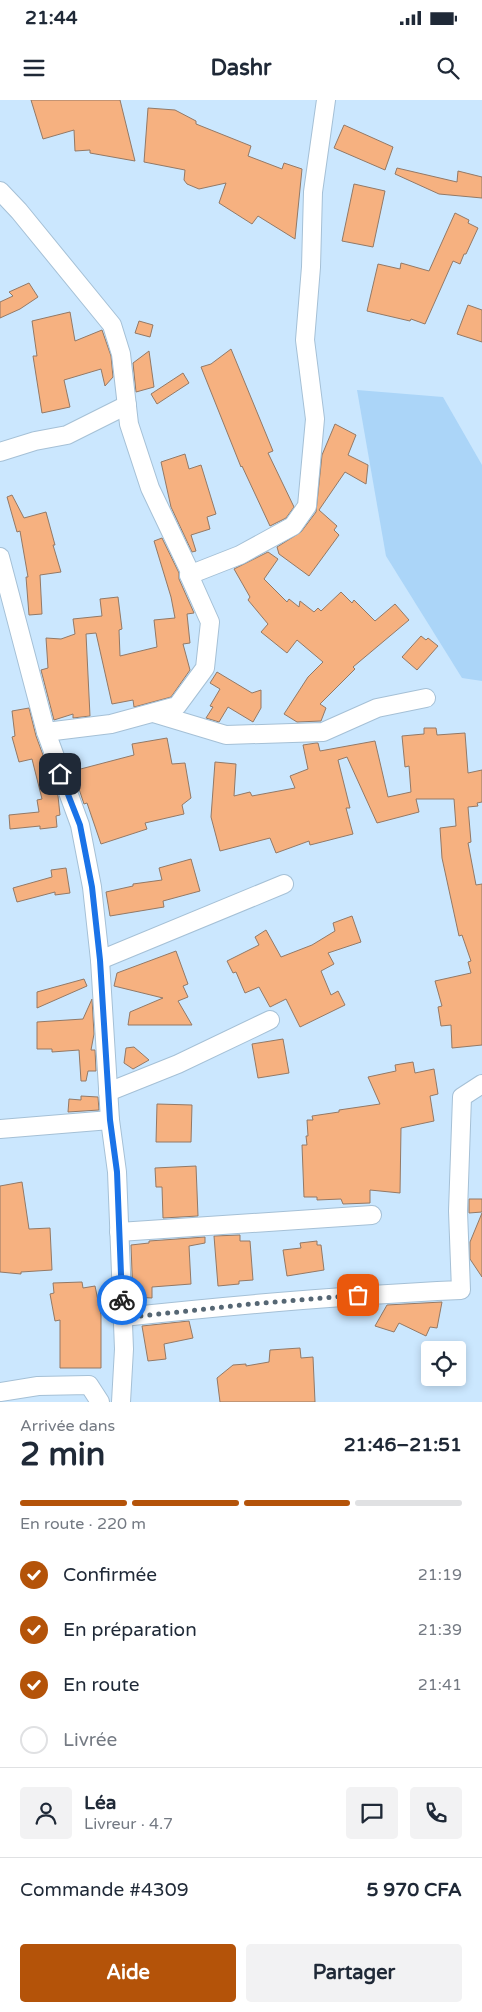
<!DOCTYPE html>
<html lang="fr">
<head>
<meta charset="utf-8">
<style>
	body { margin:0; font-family:"Varela Round",sans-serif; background:#f2f2f3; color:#1f2937; height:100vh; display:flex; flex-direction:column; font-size:19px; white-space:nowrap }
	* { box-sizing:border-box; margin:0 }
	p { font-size:16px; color:#747a83 }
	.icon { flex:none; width:28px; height:28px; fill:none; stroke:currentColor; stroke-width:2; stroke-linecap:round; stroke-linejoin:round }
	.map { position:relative; height:1302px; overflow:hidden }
	.panel { display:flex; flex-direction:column; background:#fff; flex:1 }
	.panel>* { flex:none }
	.fabs { position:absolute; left:421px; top:1241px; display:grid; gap:10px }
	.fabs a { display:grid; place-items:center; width:45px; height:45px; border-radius:5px; background:#fff; box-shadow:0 2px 8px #0003; font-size:25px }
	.pin { position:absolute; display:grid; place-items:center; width:42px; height:42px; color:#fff; margin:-21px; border-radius:10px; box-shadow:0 2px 8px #0006 }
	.courier { position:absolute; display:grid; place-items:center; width:50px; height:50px; margin:-25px; border:4px solid #1a73e8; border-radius:50%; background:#fff; color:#222; box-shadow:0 1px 6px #0007 }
	.headline em { font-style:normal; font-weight:800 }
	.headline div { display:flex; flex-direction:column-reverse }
	.headline { display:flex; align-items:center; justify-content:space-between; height:85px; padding:0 20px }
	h1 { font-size:32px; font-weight:800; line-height:38px }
	.bar { display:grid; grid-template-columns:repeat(4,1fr); gap:8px 5px; align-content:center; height:60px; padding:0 20px }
	.bar i { height:6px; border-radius:4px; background:#e0e1e3 }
	.bar .current { background:#b45309 }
	.bar p { grid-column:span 4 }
	.line { display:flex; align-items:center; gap:12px; padding:0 20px; border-top:1px solid #e0e1e3 }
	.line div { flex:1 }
	.round { display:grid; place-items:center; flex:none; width:52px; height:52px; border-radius:5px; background:#f2f2f3 }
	ol { padding:0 20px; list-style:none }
	li { display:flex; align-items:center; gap:15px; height:55px }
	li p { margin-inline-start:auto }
	li .icon { padding:5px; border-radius:50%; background:#b45309; color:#fff; stroke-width:4 }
	li:last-child { color:#747a83 }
	li i { width:28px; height:28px; border:2px solid #e0e1e3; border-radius:50% }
	.primary-button { display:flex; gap:10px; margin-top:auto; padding:10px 20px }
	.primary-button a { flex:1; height:58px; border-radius:5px; background:#b45309; color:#fff; font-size:20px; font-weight:800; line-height:58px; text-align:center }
	.primary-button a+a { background:#f2f2f3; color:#1f2937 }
	.status { display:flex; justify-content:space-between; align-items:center; height:35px; padding:0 25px; background:#fff; direction:ltr }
	.status svg { height:14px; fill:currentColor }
	header { display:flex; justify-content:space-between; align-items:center; height:65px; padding:0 20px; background:#fff; font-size:22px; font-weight:800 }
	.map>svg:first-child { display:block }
	.green { fill:#abd5f8 }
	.building { fill:#f6b180; stroke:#937966 }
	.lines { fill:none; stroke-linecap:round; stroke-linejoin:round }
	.minor-casing { stroke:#a5c0d6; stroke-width:20 }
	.minor { stroke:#fff; stroke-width:18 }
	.done { stroke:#566774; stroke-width:5; stroke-dasharray:0 9 }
	.route { stroke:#1a73e8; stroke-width:6 }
</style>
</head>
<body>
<div class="status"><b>21:44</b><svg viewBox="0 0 49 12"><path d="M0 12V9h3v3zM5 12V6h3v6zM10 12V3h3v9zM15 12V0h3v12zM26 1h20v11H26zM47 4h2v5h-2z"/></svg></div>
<header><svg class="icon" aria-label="menu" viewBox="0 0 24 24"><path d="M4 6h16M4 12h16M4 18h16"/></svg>Dashr<svg class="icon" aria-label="search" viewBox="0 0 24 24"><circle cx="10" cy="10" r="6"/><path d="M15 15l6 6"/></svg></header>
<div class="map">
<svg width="482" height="1302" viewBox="0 0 482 1302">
	<rect width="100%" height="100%" fill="#cbe7fe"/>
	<path class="green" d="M357 290 443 297 482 365V581L462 578 386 456Z"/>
	<g class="building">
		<path d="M31 0H120L135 61 90 53V50L75 51 74 30 43 39Z"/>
		<path d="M148 8 175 10 196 21V24L251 46 248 56 282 69 284 63 302 69 295 139 258 116 252 124 219 103 226 83 199 89 187 84 184 80 185 70 144 62Z"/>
		<path d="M344 25 393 47 385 70 334 48Z"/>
		<path d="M397 68 457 82 458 71 482 77V98L439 94 395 74Z"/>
		<path d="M354 84 385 91 373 147 342 141Z"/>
		<path d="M455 113 469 120 468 123 478 128 466 154H464L460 164 453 161 425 224 411 219 410 221 367 211 378 164 400 169 401 163 429 171Z"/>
		<path d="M29 183 38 197 20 209 0 218V202L13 196 9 192Z"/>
		<path d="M468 205 482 210V242L457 234Z"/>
		<path d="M70 212 75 241 102 230 111 256 113 277 105 286 101 269 64 280 70 307 42 313 33 256H37L32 221Z"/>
		<path d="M139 221 153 225 150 237 135 233Z"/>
		<path d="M231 249 273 351 268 353 294 407 286 418 270 426 242 366 241 367 201 267 211 264Z"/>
		<path d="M149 251 154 287 136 292 133 263Z"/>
		<path d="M183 273 189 283 157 304 151 294Z"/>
		<path d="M335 324 356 335 348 355 368 365 366 384 345 372 319 410 337 426 334 430 339 435 309 476 279 454 277 447 301 432 316 412 322 355Z"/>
		<path d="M185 354 189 369 201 365 216 414 207 417 210 429 191 435 196 451 192 452 171 407 161 362Z"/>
		<path d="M12 395 24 418 46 412 55 445H53L61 472 40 475 42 514 29 515 26 477H28L20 431 17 432 7 397Z"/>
		<path d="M162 438 179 473V479L194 513 187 514 190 543 183 544 190 570 171 597 134 607 133 600 112 604 96 533 86 534 90 616 73 618V614L54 620 41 570 48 568 46 538 61 539 75 534 73 519 102 516 100 499 118 497 122 529 119 530 120 556 157 547 154 520 175 518 171 497 154 441Z"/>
		<path d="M268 452 278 459 264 479 287 502 289 499 299 507 300 501 314 512 318 508 321 511 341 492 352 503 354 500 375 521 395 504 409 520 353 567 355 569 320 604 326 608 321 621 297 622 284 614 308 577 323 562 297 540 287 553 261 532 268 524 248 500 250 497 234 469Z"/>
		<path d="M421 536 426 540 428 538 438 546 417 570 402 557Z"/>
		<path d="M217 572 252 593 261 590V608L253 622 228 607 219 622 206 618 213 607 210 606 220 589 210 583Z"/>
		<path d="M29 608 36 636 58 696 60 715 56 716 57 727 40 729V726L10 729 9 715 39 712 37 700 42 699 32 659 19 662 12 637 15 636 12 611Z"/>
		<path d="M424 628H436L437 635 465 633 468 673 482 670V702L477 703 478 706 468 707 471 742 468 743 476 785 482 784V945L452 948 451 925 441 926 438 907 442 906 435 881 471 873 468 862 471 861 462 835 459 836 442 758 440 728 456 726 454 699H416L419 712 377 723 347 657 338 660 350 708H346L353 734 310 745 309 741 276 753 270 738 220 751 211 717 215 662 236 664 234 696 250 692 252 696 295 688 290 676 308 669 303 645 316 643H318L320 651 375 641 388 697 411 692 409 666 405 667 402 636 424 634Z"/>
		<path d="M167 638 172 664 185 663 191 698 182 705 184 714 145 723 147 729 101 744 87 703 84 704 73 671 134 655 132 644Z"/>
		<path d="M191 759 200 791 163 801 164 807 110 816 106 792 133 786V784L162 780 159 768Z"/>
		<path d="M66 768 70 793 55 795V792L17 802 13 788 52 777 51 770Z"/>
		<path d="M352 816 361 842 328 853 334 864 321 871 331 895 338 891 345 905 300 927 286 899 270 907 259 887 245 893 236 872 233 873 227 861 259 845 255 837 266 830 281 857 312 845 335 831 333 823Z"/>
		<path d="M176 851 188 884 183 886 188 897 178 901 192 925H128L130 912 163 898 114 886 117 873Z"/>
		<path d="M84 879 87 886 37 908V892Z"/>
		<path d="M92 899 94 934 91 950H95L96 971H88L86 981H81L79 950 52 952V949H37V922L83 919Z"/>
		<path d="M283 939 289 973 258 978 252 944Z"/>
		<path d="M134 947 149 960 133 969 124 963 126 948Z"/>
		<path d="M413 962 415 973 434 969 438 994 430 996 434 1021 401 1028 400 1093 370 1090V1103L343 1104 341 1099 317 1100V1097H304L302 1045H307L306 1036H308L307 1020H313L312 1016 339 1012V1010L380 1004 368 977 396 971 395 965Z"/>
		<path d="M81 996 98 997 99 1010 68 1012 69 999 81 1000Z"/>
		<path d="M157 1004 192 1005 191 1042H156Z"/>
		<path d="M196 1066 198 1116 163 1118 162 1087H156L155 1068Z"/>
		<path d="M22 1082 29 1129 50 1128 52 1170 21 1172V1174L0 1172V1086Z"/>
		<path d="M469 1099H482V1112L469 1113Z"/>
		<path d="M482 1113V1177L470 1159V1142Z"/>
		<path d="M240 1135V1141H250L253 1180 239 1181V1184L218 1186 214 1136Z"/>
		<path d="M205 1137V1143L189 1146 191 1184 152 1187V1198L133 1197 131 1145 149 1143V1141Z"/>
		<path d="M317 1141V1145H321L324 1170 287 1176 283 1150 301 1148 300 1143Z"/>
		<path d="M82 1182 83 1188 95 1186 101 1215V1268H60V1220L55 1221 50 1194 54 1193 53 1183Z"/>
		<path d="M442 1202 437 1228 430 1227 426 1236 399 1223 394 1232 375 1226 387 1205Z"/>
		<path d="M189 1221 193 1238 164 1244 166 1259 148 1261 142 1226Z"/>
		<path d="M300 1248 301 1258 313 1257 315 1302H220L217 1278 233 1265 246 1264V1266L269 1262 270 1250Z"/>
	</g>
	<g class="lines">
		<g class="minor-casing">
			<g id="minor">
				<path d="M0 91 19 111 112 225 121 254 129 324 150 388 190 472 189 475 210 522 205 568 177 606 111 624 46 632"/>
				<path d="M0 352 35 341 67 335 127 305"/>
				<path d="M0 457 46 632 80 725 92 787 100 860 110 1020 117 1072 124 1249 121 1302"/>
				<path d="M189 475 240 455 293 426 307 406 315 319 305 240 311 167 313 92 326 0"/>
				<path d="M153 613 226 635 323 632 377 608 426 598"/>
				<path d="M100 860 284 784"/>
				<path d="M108 992 178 964 270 920"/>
				<path d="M0 1029 110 1020"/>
				<path d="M119 1132 372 1115"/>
				<path d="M123 1217C235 1205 347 1195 461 1190L458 1111 462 997 482 984"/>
				<path d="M0 1292 38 1286 89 1285 100 1302"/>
			</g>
		</g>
		<use href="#minor" class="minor"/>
	</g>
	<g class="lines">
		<path class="done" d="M122 1200 123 1218 251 1204 358 1195"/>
		<path class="route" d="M60 674 80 725 92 787 100 860 110 1020 117 1072 122 1200"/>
	</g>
</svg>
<div class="fabs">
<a><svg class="icon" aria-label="locate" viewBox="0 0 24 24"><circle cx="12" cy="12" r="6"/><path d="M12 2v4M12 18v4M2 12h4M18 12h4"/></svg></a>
</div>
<div class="pin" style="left:358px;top:1195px;background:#ea580c"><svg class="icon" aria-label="bag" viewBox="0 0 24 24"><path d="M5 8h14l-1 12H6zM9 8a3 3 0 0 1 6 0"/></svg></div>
<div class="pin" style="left:60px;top:674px;background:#1f2937"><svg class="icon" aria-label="home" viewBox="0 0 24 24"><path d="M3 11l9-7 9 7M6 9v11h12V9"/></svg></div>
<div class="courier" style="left:122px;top:1200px"><svg class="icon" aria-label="bike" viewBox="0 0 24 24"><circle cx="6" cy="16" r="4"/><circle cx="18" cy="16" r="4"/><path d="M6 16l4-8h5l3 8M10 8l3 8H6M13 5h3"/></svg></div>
</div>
<section class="panel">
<div class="headline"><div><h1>2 min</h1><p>Arrivée dans</p></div><em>21:46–21:51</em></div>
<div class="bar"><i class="current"></i><i class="current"></i><i class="current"></i><i></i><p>En route · 220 m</p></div>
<ol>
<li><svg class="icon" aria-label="check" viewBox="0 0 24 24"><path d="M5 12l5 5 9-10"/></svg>Confirmée<p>21:19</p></li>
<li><svg class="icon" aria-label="check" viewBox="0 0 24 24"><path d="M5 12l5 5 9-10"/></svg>En préparation<p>21:39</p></li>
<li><svg class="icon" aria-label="check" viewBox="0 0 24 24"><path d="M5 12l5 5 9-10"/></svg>En route<p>21:41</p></li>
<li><i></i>Livrée</li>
</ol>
<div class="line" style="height:90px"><a class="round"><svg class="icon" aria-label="person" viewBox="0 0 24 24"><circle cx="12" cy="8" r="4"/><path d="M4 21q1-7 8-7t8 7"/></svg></a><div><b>Léa</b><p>Livreur · 4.7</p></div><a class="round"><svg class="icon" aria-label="chat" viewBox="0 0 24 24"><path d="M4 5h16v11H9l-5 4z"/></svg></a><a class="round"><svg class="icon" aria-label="phone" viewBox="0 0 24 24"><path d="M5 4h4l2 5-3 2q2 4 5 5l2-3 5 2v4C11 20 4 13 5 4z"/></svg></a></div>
<div class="line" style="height:65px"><div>Commande #4309</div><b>5 970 CFA</b></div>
<div class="primary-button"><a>Aide</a><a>Partager</a></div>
</section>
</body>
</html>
